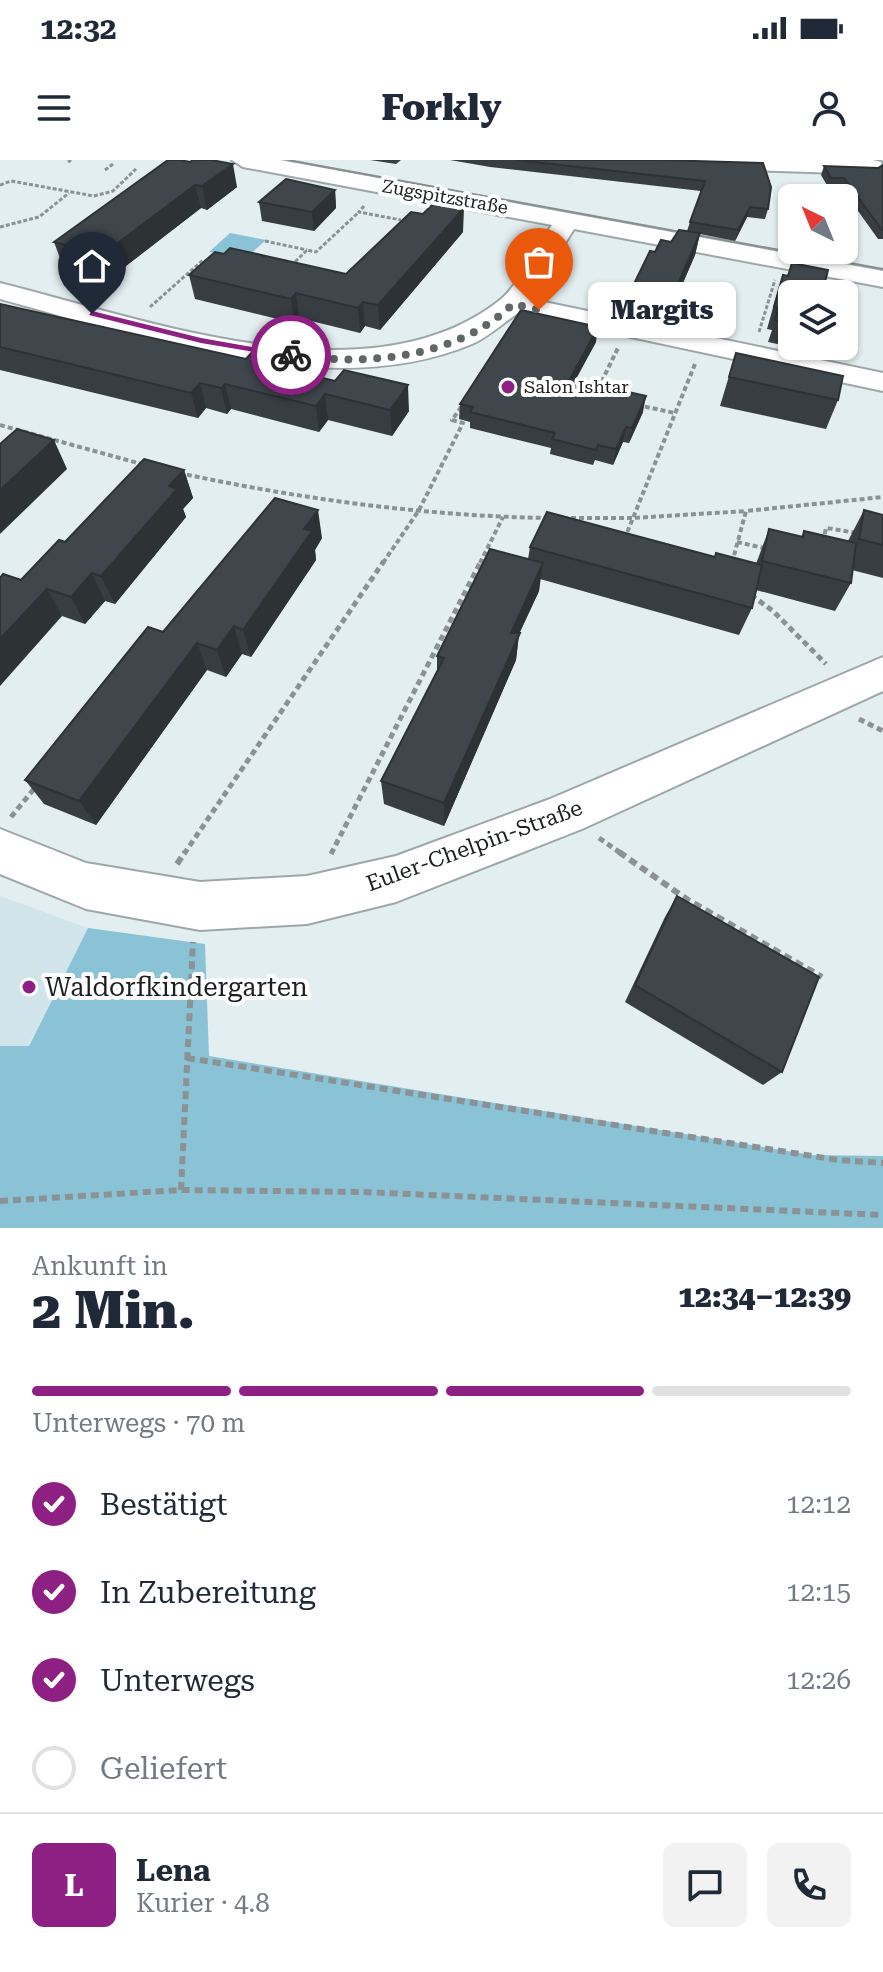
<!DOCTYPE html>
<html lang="de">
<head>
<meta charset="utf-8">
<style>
	body { margin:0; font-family:"Roboto Serif",serif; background:#f2f2f3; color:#1f2937; height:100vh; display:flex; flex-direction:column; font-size:30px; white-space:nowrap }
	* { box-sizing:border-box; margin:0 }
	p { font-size:26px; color:#747a83 }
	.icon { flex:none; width:44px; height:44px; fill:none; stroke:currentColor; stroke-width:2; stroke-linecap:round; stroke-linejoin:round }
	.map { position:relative; height:1068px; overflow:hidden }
	.details { display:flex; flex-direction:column; background:#fff; flex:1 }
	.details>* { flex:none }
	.needle { width:52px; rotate:317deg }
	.buttons { position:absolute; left:778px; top:24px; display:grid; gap:16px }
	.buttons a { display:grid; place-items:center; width:80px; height:80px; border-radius:12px; background:#fff; box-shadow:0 2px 6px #0004; font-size:40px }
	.pin { position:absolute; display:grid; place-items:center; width:68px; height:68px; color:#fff; margin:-82px -34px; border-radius:50% 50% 50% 0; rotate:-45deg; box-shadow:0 0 8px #0007 }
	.pin .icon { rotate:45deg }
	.courier { position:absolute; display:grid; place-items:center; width:80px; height:80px; margin:-40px; border:6px solid #8e2083; border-radius:50%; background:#fff; color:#222; box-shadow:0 2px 10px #0007 }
	.bubble { position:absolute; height:56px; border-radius:12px; background:#fff; box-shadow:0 2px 6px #0004; font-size:26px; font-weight:800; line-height:56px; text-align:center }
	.overview em { font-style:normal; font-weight:800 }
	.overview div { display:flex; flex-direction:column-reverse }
	.overview { display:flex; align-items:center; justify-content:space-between; height:136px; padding:0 32px }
	h1 { font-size:52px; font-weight:800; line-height:60px }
	.bar { display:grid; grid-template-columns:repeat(4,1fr); gap:12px 8px; align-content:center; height:96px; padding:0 32px }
	.bar i { height:10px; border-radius:6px; background:#e0e1e3 }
	.bar .selected { background:#8e2083 }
	.bar p { grid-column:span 4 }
	.line { display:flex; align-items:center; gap:20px; padding:0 32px; border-top:2px solid #e0e1e3 }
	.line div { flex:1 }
	.round { display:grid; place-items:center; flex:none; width:84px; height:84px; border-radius:12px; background:#f2f2f3 }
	ol { padding:0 32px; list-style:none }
	li { display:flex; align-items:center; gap:24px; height:88px }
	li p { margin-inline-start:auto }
	li .icon { padding:8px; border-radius:50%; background:#8e2083; color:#fff; stroke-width:4 }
	li:last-child { color:#747a83 }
	li i { width:44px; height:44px; border:4px solid #e0e1e3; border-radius:50% }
	.status { display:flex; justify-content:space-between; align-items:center; height:56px; padding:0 40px; background:#fff; direction:ltr }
	.status svg { height:22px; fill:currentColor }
	header { display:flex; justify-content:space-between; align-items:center; height:104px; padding:0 32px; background:#fff; font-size:36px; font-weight:800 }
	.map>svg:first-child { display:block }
	.built { fill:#d1e4ea }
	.green { fill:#89c3d5 }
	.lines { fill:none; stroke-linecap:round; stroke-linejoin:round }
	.minor-casing { stroke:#9da7aa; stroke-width:4 }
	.path-far3 { stroke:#8b9295; stroke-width:3; stroke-dasharray:4 2; stroke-linecap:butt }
	.path-far2 { stroke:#8b9295; stroke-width:4; stroke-dasharray:5 3; stroke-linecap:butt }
	.path-far1 { stroke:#8b9295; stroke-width:5; stroke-dasharray:6 4; stroke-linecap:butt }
	.path { stroke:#8b9295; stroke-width:6; stroke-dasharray:8 5; stroke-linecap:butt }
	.minor { fill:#fff; fill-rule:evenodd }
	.tram { stroke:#878f91; stroke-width:2 }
	.wall { fill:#373d41 }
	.shaded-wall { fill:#2d3235 }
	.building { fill:#40474c; stroke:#2d3235; stroke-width:2 }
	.route { fill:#8e2083 }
	.done { stroke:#616769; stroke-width:8; stroke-dasharray:0 14.4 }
	.poi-dot { fill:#8e2083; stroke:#fff; stroke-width:3 }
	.labels { text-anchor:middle; stroke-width:8; stroke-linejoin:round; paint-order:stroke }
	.far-street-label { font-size:18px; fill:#1b1f20; stroke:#fff }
	.far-poi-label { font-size:18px; fill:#1b1f20; stroke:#fff; text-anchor:start }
	.street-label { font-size:22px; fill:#1b1f20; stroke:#fff }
	.near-poi-label { font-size:26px; fill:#1b1f20; stroke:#fff; text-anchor:start }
</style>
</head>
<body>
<div class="status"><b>12:32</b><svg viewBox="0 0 49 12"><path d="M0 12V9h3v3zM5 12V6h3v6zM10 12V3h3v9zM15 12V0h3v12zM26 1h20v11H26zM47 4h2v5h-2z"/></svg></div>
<header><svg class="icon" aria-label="menu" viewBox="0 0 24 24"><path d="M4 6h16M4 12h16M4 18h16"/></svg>Forkly<svg class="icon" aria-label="person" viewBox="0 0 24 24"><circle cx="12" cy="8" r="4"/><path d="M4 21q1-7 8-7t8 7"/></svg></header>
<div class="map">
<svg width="883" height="1068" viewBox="0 0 883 1068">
	<rect width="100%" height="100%" fill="#e3eef1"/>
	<path class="built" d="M0 736 88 768 28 886H0Z"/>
	<g class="green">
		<path d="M230 73 266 80 245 99 209 92Z"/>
		<path d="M88 768 205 784 209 896 812 995 883 996V1068H0V886H29Z"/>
	</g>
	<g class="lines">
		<g class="minor-casing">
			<g id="minor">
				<path d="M232 0H280L883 111V127L574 69 530 139 883 213V231L518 153C503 163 488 177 472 184 330 244 141 177 0 139V123C145 159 369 244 500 140 518 126 538 85 552 65L243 7Z"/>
				<path d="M647 0H873L881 2 883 9 873 14 658 7Z"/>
				<path d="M883 497V531L582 669 396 742 307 764 200 770 86 749 0 714V669L86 703 200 722 307 716 396 696 550 639Z"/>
			</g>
		</g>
		<g class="path-far3">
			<path d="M68 2 71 0"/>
			<path d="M105 10 113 4"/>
			<path d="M0 25 11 21 94 36 113 31 136 9"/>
			<path d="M364 46 359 52 401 60"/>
			<path d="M0 67 39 57 69 33"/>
			<path d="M265 81 307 90"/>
			<path d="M291 106 307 90 316 92 359 52"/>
			<path d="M150 147 203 100 210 102"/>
			<path d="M759 172 775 120"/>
		</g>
		<g class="path-far2">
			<path d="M695 204 633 358 746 351"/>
			<path d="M598 229 618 188"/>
			<path d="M637 245 675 253"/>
			<path d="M0 265 145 305"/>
			<path d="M179 313C301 339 424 356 549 358"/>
			<path d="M563 358H633L624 380"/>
			<path d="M737 382 768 389"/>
			<path d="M823 382 826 368 857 373"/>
			<path d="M383 403 419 350 463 263 452 260 462 246"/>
			<path d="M480 403 503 357"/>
			<path d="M732 403 746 351 883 337"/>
		</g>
		<g class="path-far1">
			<path d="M751 435 773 451 826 504"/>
			<path d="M859 559 883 571"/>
			<path d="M11 657 38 624"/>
			<path d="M599 678 622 694"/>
			<path d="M184 694 384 401"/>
			<path d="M331 694 481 401"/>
		</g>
		<g class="path">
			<path d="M619 692 688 740 822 817"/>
			<path d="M177 704 185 692"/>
			<path d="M187 898 838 1000 883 1003"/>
			<path d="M181 1030 193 782"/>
			<path d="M0 1041 181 1030 363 1032 883 1055"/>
		</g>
		<use href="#minor" class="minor"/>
		<path class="tram" d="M288 0 883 109"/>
	</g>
	<g class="wall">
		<path d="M168 0 237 27 207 50 201 48 122 109 111 106 98 115 63 106 54 82Z"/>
		<path d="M370 0H401L396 4Z"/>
		<path d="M450 0H660L768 49 765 59 747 57 735 81 700 74 695 95 666 162 626 154 630 132 655 92 687 71 690 62 701 31 490 7Z"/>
		<path d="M883 5V79H878L841 27H828L821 15 824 6 878 8Z"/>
		<path d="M335 30 336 48 314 71 262 61 259 42Z"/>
		<path d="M463 72 380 170 365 166 360 173 299 158 294 163 195 139 189 115 346 114Z"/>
		<path d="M792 103V186H807L805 190 768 182 772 170 767 169 776 137 783 115 788 116Z"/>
		<path d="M0 144 246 199 291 183 295 209 293 211 409 251 392 276 328 260 319 272 231 249 227 254 206 248 198 258 0 210Z"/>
		<path d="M596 182 575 220 643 252 629 283 623 282 613 305 595 300 593 305 550 294 551 288 470 268V262L459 259 460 244Z"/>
		<path d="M736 193 838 240 826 269 720 246Z"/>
		<path d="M184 310 193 338 183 349 186 357 115 444 105 441 85 464 62 456 21 420 65 382Z"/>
		<path d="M864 350 883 355V418L852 410 851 423 835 451 756 430 752 448 739 475 540 419 539 431 519 474 516 500 444 666 384 644 381 621 437 511V496L528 399 530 387 714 397 756 404 769 369 801 377 804 371 848 381Z"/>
		<path d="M322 378 315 390 316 400 251 497 242 494 226 517 207 510 96 665 44 644 25 620 163 472Z"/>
		<path d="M677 736 782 912 763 925 625 842 665 757Z"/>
	</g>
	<g class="shaded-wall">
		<path d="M233 4 237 27 207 50 202 26Z"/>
		<path d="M195 25 201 48 122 109 115 85Z"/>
		<path d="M335 30 336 48 314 71 312 52Z"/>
		<path d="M750 47 747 57 735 81 738 70Z"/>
		<path d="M464 48 463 72 380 170 378 145Z"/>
		<path d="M700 73 695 95 666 162 671 140Z"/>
		<path d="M103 82 111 106 98 115 90 91Z"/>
		<path d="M296 133 299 158 294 163 291 139Z"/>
		<path d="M363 142 365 166 360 173 358 148Z"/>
		<path d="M598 167 596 182 568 234 570 219Z"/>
		<path d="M291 183 295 209 277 232 272 206Z"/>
		<path d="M200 223 206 248 198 258 191 233Z"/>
		<path d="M225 224 231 249 227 254 221 228Z"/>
		<path d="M408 225 409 251 392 276 390 250Z"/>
		<path d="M325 234 328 260 319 272 316 246Z"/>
		<path d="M646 236 643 252 629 283 632 268Z"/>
		<path d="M626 267 623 282 613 305 616 289Z"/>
		<path d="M54 280 67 309 0 374V330Z"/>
		<path d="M184 310 193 338 183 349 186 357 115 444 101 416 169 326Z"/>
		<path d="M318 350 322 378 315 390 316 400 251 497 243 470 304 369Z"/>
		<path d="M543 403 539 431 519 474 516 500 444 666V643L511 473Z"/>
		<path d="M92 413 105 441 85 464 71 437Z"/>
		<path d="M47 429 62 456 0 526V479Z"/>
		<path d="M234 466 242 494 226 517 217 490Z"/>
		<path d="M197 483 207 510 96 665 79 641Z"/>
	</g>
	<g class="building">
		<path d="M168 0H180L190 2 193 0H211L233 4 202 26 195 25 115 85 103 82 90 91 54 82Z"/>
		<path d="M516 0H660L763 3 771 27 768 49 750 47 738 70 690 62 705 21Z"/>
		<path d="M883 5V70H882L844 18H831L824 6 878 8Z"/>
		<path d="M286 19 335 30 312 52 259 42Z"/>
		<path d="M434 43 464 48 378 145 363 142 358 148 296 133 291 139 189 115 215 92 224 94 230 88 346 114 411 52 423 54Z"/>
		<path d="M679 70 700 73 671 140 630 132 650 91 655 92 661 80 671 82Z"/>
		<path d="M792 103 828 110 822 134H792V164L775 160 779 148 774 147 783 115 788 116Z"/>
		<path d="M0 144 246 199 263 180 291 183 272 206 335 221 344 210 408 225 390 250 325 234 316 246 225 224 221 228 200 223 191 233 0 187Z"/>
		<path d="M521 150 598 167 570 219 646 236 632 268 626 267 616 289 598 285 596 290 552 279 555 273 470 252 473 247 460 244Z"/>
		<path d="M736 193 843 216 838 240 729 217Z"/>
		<path d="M17 269 54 280 0 330V284Z"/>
		<path d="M144 299 184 310 169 326 177 329 101 416 92 413 71 437 47 429 0 479V418L3 414 21 420 59 380 65 382Z"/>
		<path d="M275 338 318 350 304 369 312 371 243 470 234 466 217 490 197 483 79 641 25 620 148 467 163 472Z"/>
		<path d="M864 350 883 355V385L859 379Z"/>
		<path d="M547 352 715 397 716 393 762 405 752 448 530 387Z"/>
		<path d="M769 369 803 377 804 371 856 383 851 423 762 401Z"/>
		<path d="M490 389 543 403 511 473H520L444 643 381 621 444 498 437 496Z"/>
		<path d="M677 736 819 817 782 912 635 825Z"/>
	</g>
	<path class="route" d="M92 151 201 178 296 195 291 198 201 183 89 155Z"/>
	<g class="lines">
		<path class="done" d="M291 195C366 206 456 199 513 144L539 150"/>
	</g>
	<g class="poi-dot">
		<circle cx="508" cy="227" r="8"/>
		<circle cx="29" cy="827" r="8"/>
	</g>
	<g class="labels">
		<g class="far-street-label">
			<text transform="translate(445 37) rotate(10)" y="6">Zugspitzstraße</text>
		</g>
		<g class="far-poi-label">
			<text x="524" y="233">Salon Ishtar</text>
		</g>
		<g class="street-label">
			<text transform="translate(474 685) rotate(-20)" y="8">Euler-Chelpin-Straße</text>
		</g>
		<g class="near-poi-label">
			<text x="45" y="836">Waldorfkindergarten</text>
		</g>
	</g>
</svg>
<div class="buttons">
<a><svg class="needle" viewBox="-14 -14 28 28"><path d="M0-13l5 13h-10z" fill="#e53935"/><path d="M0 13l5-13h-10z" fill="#747a83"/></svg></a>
<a><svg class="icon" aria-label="layers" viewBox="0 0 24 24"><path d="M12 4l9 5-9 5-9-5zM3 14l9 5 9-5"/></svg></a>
</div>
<div class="pin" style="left:539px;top:150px;background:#ea580c"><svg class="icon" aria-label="bag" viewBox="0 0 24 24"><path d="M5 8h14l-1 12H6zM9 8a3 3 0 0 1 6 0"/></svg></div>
<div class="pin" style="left:92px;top:154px;background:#1f2937"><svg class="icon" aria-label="home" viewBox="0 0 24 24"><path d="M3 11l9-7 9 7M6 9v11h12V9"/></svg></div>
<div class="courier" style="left:291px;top:195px"><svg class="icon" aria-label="bike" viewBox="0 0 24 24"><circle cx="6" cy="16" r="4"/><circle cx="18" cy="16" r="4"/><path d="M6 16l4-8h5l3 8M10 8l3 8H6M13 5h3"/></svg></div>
<div class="bubble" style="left:588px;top:122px;width:148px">Margits</div>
</div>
<section class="details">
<div class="overview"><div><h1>2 Min.</h1><p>Ankunft in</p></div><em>12:34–12:39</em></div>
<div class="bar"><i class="selected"></i><i class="selected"></i><i class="selected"></i><i></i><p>Unterwegs · 70 m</p></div>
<ol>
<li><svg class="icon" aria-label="check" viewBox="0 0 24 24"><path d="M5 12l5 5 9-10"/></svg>Bestätigt<p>12:12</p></li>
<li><svg class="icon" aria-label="check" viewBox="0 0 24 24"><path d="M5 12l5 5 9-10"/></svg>In Zubereitung<p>12:15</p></li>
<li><svg class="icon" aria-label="check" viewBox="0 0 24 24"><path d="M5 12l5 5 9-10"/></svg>Unterwegs<p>12:26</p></li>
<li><i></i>Geliefert</li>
</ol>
<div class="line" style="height:144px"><b class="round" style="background:#8e2083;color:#fff">L</b><div><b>Lena</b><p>Kurier · 4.8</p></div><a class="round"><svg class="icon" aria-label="chat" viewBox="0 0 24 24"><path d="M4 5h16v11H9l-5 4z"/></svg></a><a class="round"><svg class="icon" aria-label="phone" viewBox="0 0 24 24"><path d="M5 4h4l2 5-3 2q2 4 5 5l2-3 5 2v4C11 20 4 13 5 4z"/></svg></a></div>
</section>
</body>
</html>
